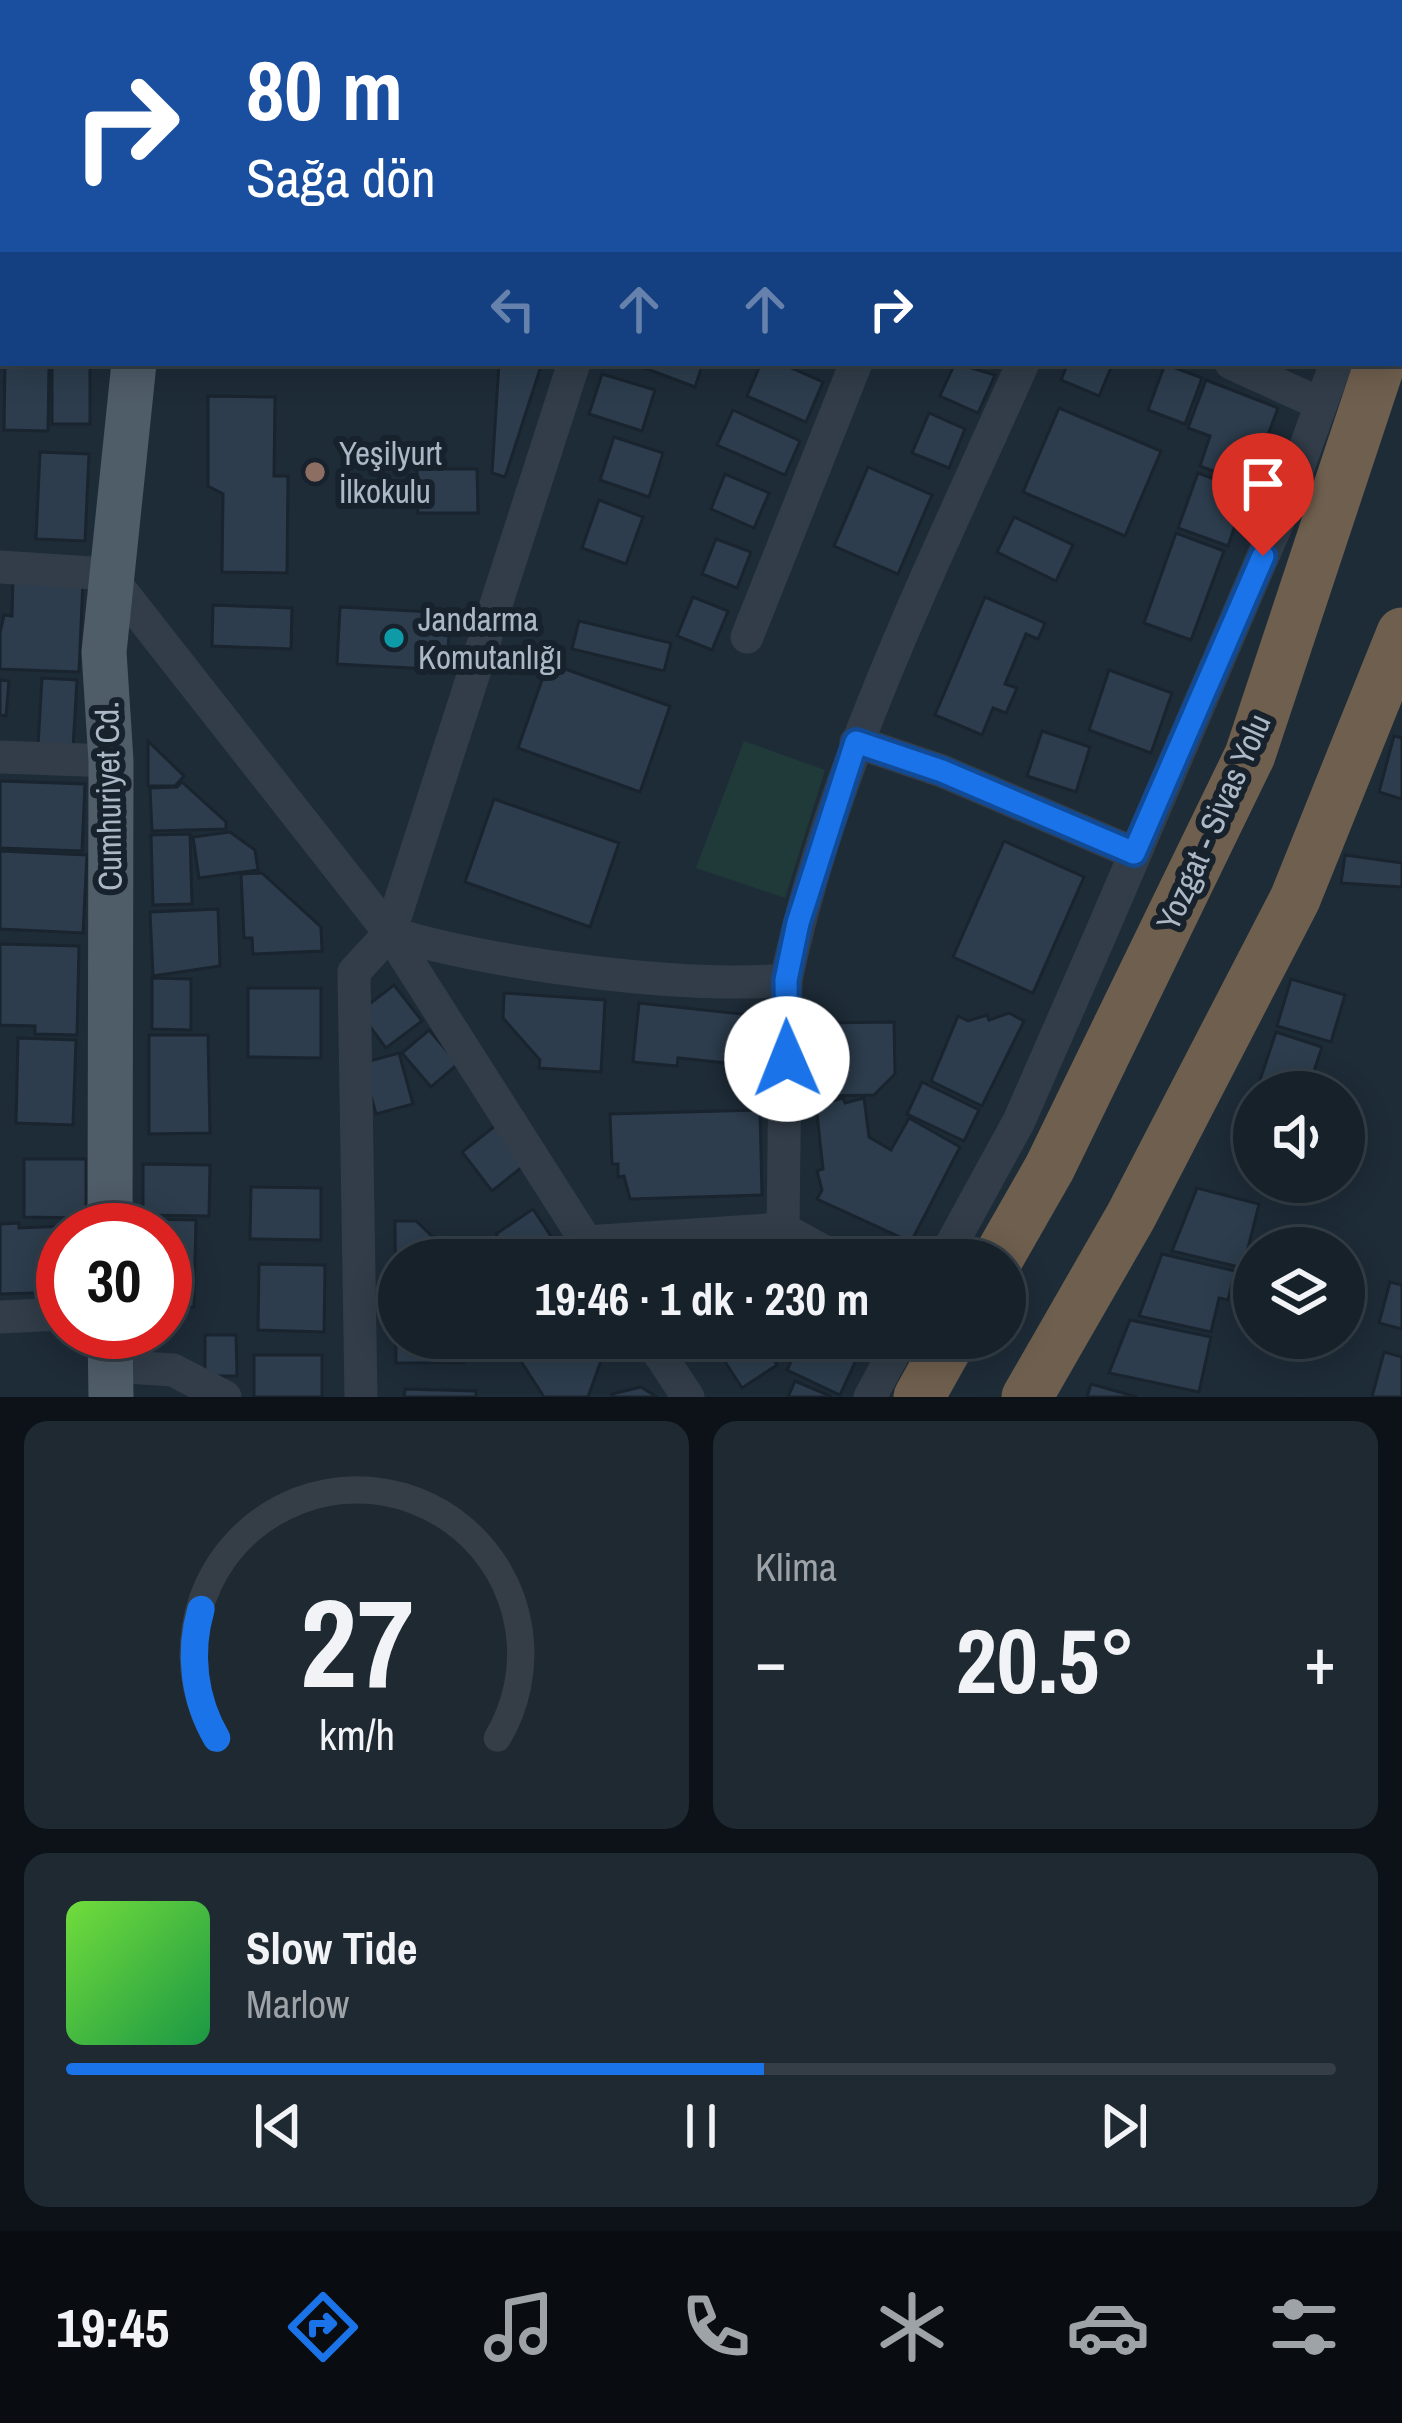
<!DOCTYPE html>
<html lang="tr">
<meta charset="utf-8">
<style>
body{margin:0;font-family:"Archivo Narrow",sans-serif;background:#1f2932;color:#f1f3f6;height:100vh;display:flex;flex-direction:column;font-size:45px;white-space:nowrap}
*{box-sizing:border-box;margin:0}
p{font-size:39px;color:#9ea3a8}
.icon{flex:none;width:66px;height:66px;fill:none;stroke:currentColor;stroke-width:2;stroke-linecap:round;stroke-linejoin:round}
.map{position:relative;height:1397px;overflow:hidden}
.sheet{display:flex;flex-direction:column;gap:24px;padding:24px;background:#0c1217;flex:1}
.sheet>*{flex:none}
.banner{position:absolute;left:0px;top:0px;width:1404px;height:366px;box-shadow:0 6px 30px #0003,0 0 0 3px #353e47;background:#1a4fa0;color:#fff;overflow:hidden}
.buttons{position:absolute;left:1233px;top:1071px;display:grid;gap:24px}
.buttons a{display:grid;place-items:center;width:132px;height:132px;border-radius:50%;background:#16212a;box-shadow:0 6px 30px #0003,0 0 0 3px #353e47;font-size:60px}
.speed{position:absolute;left:36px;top:1203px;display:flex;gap:24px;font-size:60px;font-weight:700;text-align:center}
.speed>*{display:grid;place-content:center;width:156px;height:156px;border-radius:50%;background:#16212a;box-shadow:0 6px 30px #0003,0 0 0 3px #353e47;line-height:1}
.speed .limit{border:18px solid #d22;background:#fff;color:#111}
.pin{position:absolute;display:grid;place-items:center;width:102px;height:102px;color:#fff;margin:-123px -51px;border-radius:50% 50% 50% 0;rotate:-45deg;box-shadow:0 0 12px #0007}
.pin .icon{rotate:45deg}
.me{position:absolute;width:132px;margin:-66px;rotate:359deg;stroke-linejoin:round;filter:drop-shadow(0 0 9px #0008)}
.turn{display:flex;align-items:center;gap:42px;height:252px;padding:0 48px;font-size:54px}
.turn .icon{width:156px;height:156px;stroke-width:2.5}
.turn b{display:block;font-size:84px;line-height:102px}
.lanes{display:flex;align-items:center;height:114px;padding:0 48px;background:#0003;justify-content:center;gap:60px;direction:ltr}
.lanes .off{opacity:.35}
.big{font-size:90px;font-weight:700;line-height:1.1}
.sheet .widget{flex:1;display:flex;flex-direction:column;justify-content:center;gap:18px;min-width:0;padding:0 42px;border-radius:24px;background:#1f2932}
.sheet .dial{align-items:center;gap:0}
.dial svg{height:312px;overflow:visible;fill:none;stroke:#353e47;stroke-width:7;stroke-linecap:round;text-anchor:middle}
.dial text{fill:#f1f3f6;stroke:none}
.song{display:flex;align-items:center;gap:36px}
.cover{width:144px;height:144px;border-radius:18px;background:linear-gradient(135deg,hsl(100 70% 55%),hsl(140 70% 35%))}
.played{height:12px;border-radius:6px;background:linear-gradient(90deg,#1a73e8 55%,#353e47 55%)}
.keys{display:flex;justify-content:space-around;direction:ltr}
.heat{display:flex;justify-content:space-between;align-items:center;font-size:66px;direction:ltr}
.sheet .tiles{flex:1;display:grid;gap:24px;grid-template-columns:1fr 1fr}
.widget:last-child{grid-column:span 2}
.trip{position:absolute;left:378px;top:1239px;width:648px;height:120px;border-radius:60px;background:#16212a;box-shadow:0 6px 30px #0003,0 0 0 3px #353e47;font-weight:700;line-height:120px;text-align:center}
.tab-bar{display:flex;height:192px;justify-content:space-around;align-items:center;background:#090d11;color:#9ea3a8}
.tab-bar .icon{width:84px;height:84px}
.tab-bar .on{color:#1a73e8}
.tab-bar b{font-size:54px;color:#f1f3f6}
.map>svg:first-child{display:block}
.green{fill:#203939}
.building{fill:#2d3d4d;stroke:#19242f;stroke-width:3}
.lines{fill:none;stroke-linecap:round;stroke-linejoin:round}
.minor{stroke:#323d49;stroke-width:33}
.major{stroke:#4f5d69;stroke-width:45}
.highway{stroke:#6f5f4e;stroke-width:51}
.route-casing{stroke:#114b97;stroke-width:30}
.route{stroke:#1a73e8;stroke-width:21}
.education-dot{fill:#8d6e63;stroke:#17222d;stroke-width:4.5}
.culture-dot{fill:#0f9aa8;stroke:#17222d;stroke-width:4.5}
.labels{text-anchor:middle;stroke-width:12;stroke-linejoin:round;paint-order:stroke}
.poi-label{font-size:33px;fill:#acb8c6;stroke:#17222d;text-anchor:start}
.street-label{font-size:33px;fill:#acb8c6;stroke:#17222d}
</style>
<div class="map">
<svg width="1402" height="1397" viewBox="0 0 1402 1397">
<rect width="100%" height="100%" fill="#1e2c38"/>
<path class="green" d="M744,741L825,770L785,898L696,868Z"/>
<g class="building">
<path d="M537,0H642L657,3H536Z"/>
<path d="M847,0H946L945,3Z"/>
<path d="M963,0H1009L1018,3H962Z"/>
<path d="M1144,0H1265L1266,3H1145Z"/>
<path d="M1339,0H1402L1401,26V3Z"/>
<path d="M5,363H49L48,431L4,430Z"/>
<path d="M499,363H542L505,477L492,473Z"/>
<path d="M631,363H703L695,387Z"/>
<path d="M761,363H780L823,382L806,422L747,396Z"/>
<path d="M955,363L995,375L978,413L940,396Z"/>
<path d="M1068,363H1113L1099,396L1061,380Z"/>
<rect x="52" y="364" width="38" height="60"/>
<path d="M1165,364L1202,378L1185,424L1148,410Z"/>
<path d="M602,374L655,390L642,431L589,414Z"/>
<path d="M1206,380L1278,408L1249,485L1200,466L1210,436L1188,428Z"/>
<path d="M208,396L275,397L274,476H288L287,573L222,572L223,494L208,486Z"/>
<path d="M1059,408L1161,451L1125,536L1023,492Z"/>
<path d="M733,410L800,441L785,475L717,445Z"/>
<path d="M929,413L965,429L949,468L912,453Z"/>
<path d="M614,437L663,453L649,497L600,480Z"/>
<path d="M40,452L89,454L85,541L36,539Z"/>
<path d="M868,467L932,495L898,574L834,546Z"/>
<path d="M417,469H477L478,513H418Z"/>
<path d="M1198,473L1247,491L1228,546L1178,528Z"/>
<path d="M725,474L769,493L754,528L711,509Z"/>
<path d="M599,500L643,517L626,564L582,548Z"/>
<path d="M1014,517L1073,545L1056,581L997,552Z"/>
<path d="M1176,533L1224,551L1191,640L1144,623Z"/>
<path d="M716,539L751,552L737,588L702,574Z"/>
<path d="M13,578L83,580L79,672L0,669V633L4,615L12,616Z"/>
<path d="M693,597L728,611L712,650L677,636Z"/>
<path d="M985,597L1045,623L1038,639L1026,634L1005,684L1017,688L1006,713L993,708L982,735L935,715Z"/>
<path d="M213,605L292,608L291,649L212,646Z"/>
<path d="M340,607L450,613L447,670L337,664Z"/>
<path d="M579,621L671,643L664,671L572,649Z"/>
<path d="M548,663L670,706L640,792L518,748Z"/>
<path d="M1109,670L1172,693L1151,753L1089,730Z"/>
<path d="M42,678L77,680L73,748L38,746Z"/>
<path d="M0,680L9,681L6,716L0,715Z"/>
<path d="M1042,731L1090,747L1076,792L1027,776Z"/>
<path d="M1394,736L1402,738V799L1379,792Z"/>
<path d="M148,741L184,776L175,786H148Z"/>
<path d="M0,781L85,784L82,851L0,848Z"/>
<path d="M182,782L226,822V829L152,831L150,788L177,787Z"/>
<path d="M494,799L619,843L590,927L465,882Z"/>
<path d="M230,832L255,850L258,870L199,878L193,837Z"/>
<path d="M190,834L192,904L153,905L151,835Z"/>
<path d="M1004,841L1084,877L1033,993L953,957Z"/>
<path d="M0,851L87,855L83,933L0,929Z"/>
<path d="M1345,855L1402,863V887L1341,883Z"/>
<path d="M262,873L321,927L322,951L253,954L252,938H244L241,874Z"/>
<path d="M218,909L220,966L153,976L150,912Z"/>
<path d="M0,944L79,946L77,1035L35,1034V1026L0,1025Z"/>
<path d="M152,978L191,979V1030L152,1029Z"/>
<path d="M1291,979L1345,995L1331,1042L1277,1026Z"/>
<path d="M394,985L422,1021L386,1048L359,1012Z"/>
<path d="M248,988H321V1058L248,1057Z"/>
<path d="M504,993L605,1000L601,1072L539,1068L540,1060L503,1018Z"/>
<path d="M639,1003L760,1016L755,1066L678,1058L677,1066L633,1062Z"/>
<path d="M1009,1013L1024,1021L982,1106L931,1081L958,1016L968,1021L987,1015L989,1020Z"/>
<path d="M894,1022L895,1074L874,1095L821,1096L820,1023Z"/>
<path d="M429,1030L458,1064L431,1087L402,1053Z"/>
<path d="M1276,1032L1322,1047L1307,1092H1256Z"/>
<path d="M149,1035H208L210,1133L149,1134Z"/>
<path d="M18,1038L76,1040L73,1125L16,1123Z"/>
<path d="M399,1053L413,1104L376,1114L362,1063Z"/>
<path d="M922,1082L979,1110L964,1141L907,1114Z"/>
<path d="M843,1098L845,1103L864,1098L869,1137L891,1150L909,1118L960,1147L911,1242L817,1199L822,1190L817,1171L823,1169L816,1105Z"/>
<path d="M760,1110L762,1195L630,1199L624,1176L618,1177V1164H612L610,1114Z"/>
<path d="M500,1122L531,1160L492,1191L462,1152Z"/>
<path d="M24,1159H86V1218L24,1217Z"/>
<path d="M143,1164L210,1165L209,1216L143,1215Z"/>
<path d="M251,1187L321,1188V1240L250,1239Z"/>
<path d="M1197,1188L1259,1204L1243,1268L1172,1251Z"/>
<path d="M533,1209L556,1244L534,1260H513L496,1234Z"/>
<path d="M144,1219L196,1220L194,1307L165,1306V1230H143Z"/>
<path d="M395,1221H416L438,1242V1260H399V1338H472V1357H464V1363H396Z"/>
<path d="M19,1223V1228L69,1226L63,1230V1292L0,1294V1224Z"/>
<path d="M742,1253L794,1257V1260H742Z"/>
<path d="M1162,1254L1235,1271L1228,1300L1219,1298L1211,1332L1139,1316Z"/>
<path d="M259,1264L325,1265L324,1332L258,1330Z"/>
<path d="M1390,1282L1402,1285V1329L1379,1323Z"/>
<path d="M1130,1320L1211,1337L1199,1392L1109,1373Z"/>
<path d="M205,1335H236L237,1376H205Z"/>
<path d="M759,1338L777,1365L742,1388L711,1340Z"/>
<path d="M826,1338H862L855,1352Z"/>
<path d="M618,1339L606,1347L588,1397H544L511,1346L519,1338Z"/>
<path d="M801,1340L818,1348L823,1340L858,1356L840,1395L787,1370Z"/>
<path d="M1384,1352L1402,1357V1397H1372Z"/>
<rect x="254" y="1355" width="68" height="42"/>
<path d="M795,1381L830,1396L829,1397H788Z"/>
<path d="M1091,1384L1137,1397H1087Z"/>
<path d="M641,1387L657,1397H612V1394Z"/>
<path d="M405,1389L476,1391V1397H404Z"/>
</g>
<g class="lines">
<g class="minor">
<path d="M709,0L719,3"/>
<path d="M742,3L743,0"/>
<path d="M1103,3V0"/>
<path d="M1401,206L1402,207"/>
<path d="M0,337H3"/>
<path d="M1231,363L1321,404"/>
<path d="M0,567L108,574L390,933L598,1260"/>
<path d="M747,637L856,363"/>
<path d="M856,742L942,771L1134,853"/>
<path d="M0,757L111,761"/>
<path d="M390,933C493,964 679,989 786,980C832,764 934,564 1023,363"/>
<path d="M783,1229L786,980"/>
<path d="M586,1242L783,1229L839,1260"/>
<path d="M943,1260L1019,1121L1099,938L1282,512L1336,363"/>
<path d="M0,1317L63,1314"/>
<path d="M649,1338L688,1397"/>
<path d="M111,1366L173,1370L225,1397"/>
<path d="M361,1397L354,972L390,933L574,363"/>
<path d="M870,1397L902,1338"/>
</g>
<g class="major">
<path d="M166,3L167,0"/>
<path d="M110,1230L111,761L104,652L134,363"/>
<path d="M110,1332L111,1397"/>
</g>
<g class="highway">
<path d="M1401,300L1402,297"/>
<path d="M997,1260L1050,1167L1250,755L1380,363"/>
<path d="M919,1397L952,1338"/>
<path d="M1027,1397L1131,1216L1295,899L1402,633"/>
</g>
</g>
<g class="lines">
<g class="route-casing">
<path id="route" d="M787,1059L786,980L798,923L856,742L942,771L1134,853L1263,556"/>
</g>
<use href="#route" class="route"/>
</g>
<circle class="education-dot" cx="315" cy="472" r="12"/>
<circle class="culture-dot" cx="394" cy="638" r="12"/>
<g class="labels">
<g class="poi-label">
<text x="339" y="465">Yeşilyurt<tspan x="339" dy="38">İlkokulu</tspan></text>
<text x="418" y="631">Jandarma<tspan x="418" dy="38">Komutanlığı</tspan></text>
</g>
<g class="street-label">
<text transform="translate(108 796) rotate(-91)" y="12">Cumhuriyet Cd.</text>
<text transform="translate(1213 822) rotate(-66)" y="12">Yozgat - Sivas Yolu</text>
</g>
</g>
</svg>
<div class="buttons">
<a><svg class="icon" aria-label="sound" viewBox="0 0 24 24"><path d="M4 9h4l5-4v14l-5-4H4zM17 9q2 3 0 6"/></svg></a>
<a><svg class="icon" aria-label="layers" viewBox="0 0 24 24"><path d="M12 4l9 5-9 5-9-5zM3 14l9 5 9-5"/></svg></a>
</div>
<div class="speed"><div class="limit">30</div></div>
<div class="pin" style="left:1263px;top:556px;background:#d93025"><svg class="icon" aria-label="arrive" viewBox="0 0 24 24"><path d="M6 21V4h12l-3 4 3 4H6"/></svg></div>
<svg class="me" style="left:787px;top:1059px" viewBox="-20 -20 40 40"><circle r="19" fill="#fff"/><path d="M0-13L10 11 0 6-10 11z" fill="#1a73e8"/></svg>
<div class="trip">19:46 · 1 dk · 230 m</div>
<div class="banner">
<div class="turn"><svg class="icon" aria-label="right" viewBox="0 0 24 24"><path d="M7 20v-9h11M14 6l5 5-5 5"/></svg><div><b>80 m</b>Sağa dön</div></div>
<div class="lanes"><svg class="icon off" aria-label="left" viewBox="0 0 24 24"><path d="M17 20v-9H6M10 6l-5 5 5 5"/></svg><svg class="icon off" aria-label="ahead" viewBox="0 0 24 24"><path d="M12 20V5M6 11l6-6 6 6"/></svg><svg class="icon off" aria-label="ahead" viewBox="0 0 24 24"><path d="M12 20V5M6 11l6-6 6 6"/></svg><svg class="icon" aria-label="right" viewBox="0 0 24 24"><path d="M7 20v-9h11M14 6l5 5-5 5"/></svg></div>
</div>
</div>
<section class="sheet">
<div class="tiles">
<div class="widget dial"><svg viewBox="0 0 100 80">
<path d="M14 69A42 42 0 1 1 86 69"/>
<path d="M14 69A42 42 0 0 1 10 36" stroke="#1a73e8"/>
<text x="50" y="56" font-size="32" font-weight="700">27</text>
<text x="50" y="72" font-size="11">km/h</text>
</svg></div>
<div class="widget"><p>Klima</p>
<div class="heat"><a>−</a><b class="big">20.5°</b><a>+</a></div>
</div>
<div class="widget">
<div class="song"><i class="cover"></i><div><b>Slow Tide</b><p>Marlow</p></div></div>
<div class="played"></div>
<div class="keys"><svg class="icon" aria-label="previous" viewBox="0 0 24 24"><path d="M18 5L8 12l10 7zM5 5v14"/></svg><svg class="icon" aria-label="pause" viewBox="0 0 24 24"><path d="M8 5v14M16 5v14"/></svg><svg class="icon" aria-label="next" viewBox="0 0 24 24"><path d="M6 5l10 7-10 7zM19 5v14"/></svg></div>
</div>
</div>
</section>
<nav class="tab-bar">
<b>19:45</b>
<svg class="icon on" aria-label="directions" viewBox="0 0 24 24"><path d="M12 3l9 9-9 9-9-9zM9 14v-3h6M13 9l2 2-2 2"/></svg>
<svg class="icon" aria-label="music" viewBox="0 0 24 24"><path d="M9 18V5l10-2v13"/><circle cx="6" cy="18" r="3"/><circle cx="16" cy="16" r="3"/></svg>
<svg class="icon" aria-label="phone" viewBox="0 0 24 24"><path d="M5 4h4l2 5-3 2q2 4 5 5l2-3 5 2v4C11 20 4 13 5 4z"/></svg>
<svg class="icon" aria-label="climate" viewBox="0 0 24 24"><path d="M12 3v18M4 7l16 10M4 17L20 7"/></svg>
<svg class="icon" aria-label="car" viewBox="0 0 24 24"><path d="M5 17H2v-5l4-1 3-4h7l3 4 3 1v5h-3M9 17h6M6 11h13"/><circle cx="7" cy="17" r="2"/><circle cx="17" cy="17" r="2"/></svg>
<svg class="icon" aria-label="filters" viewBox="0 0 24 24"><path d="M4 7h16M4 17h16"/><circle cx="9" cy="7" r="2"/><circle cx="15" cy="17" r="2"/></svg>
</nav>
